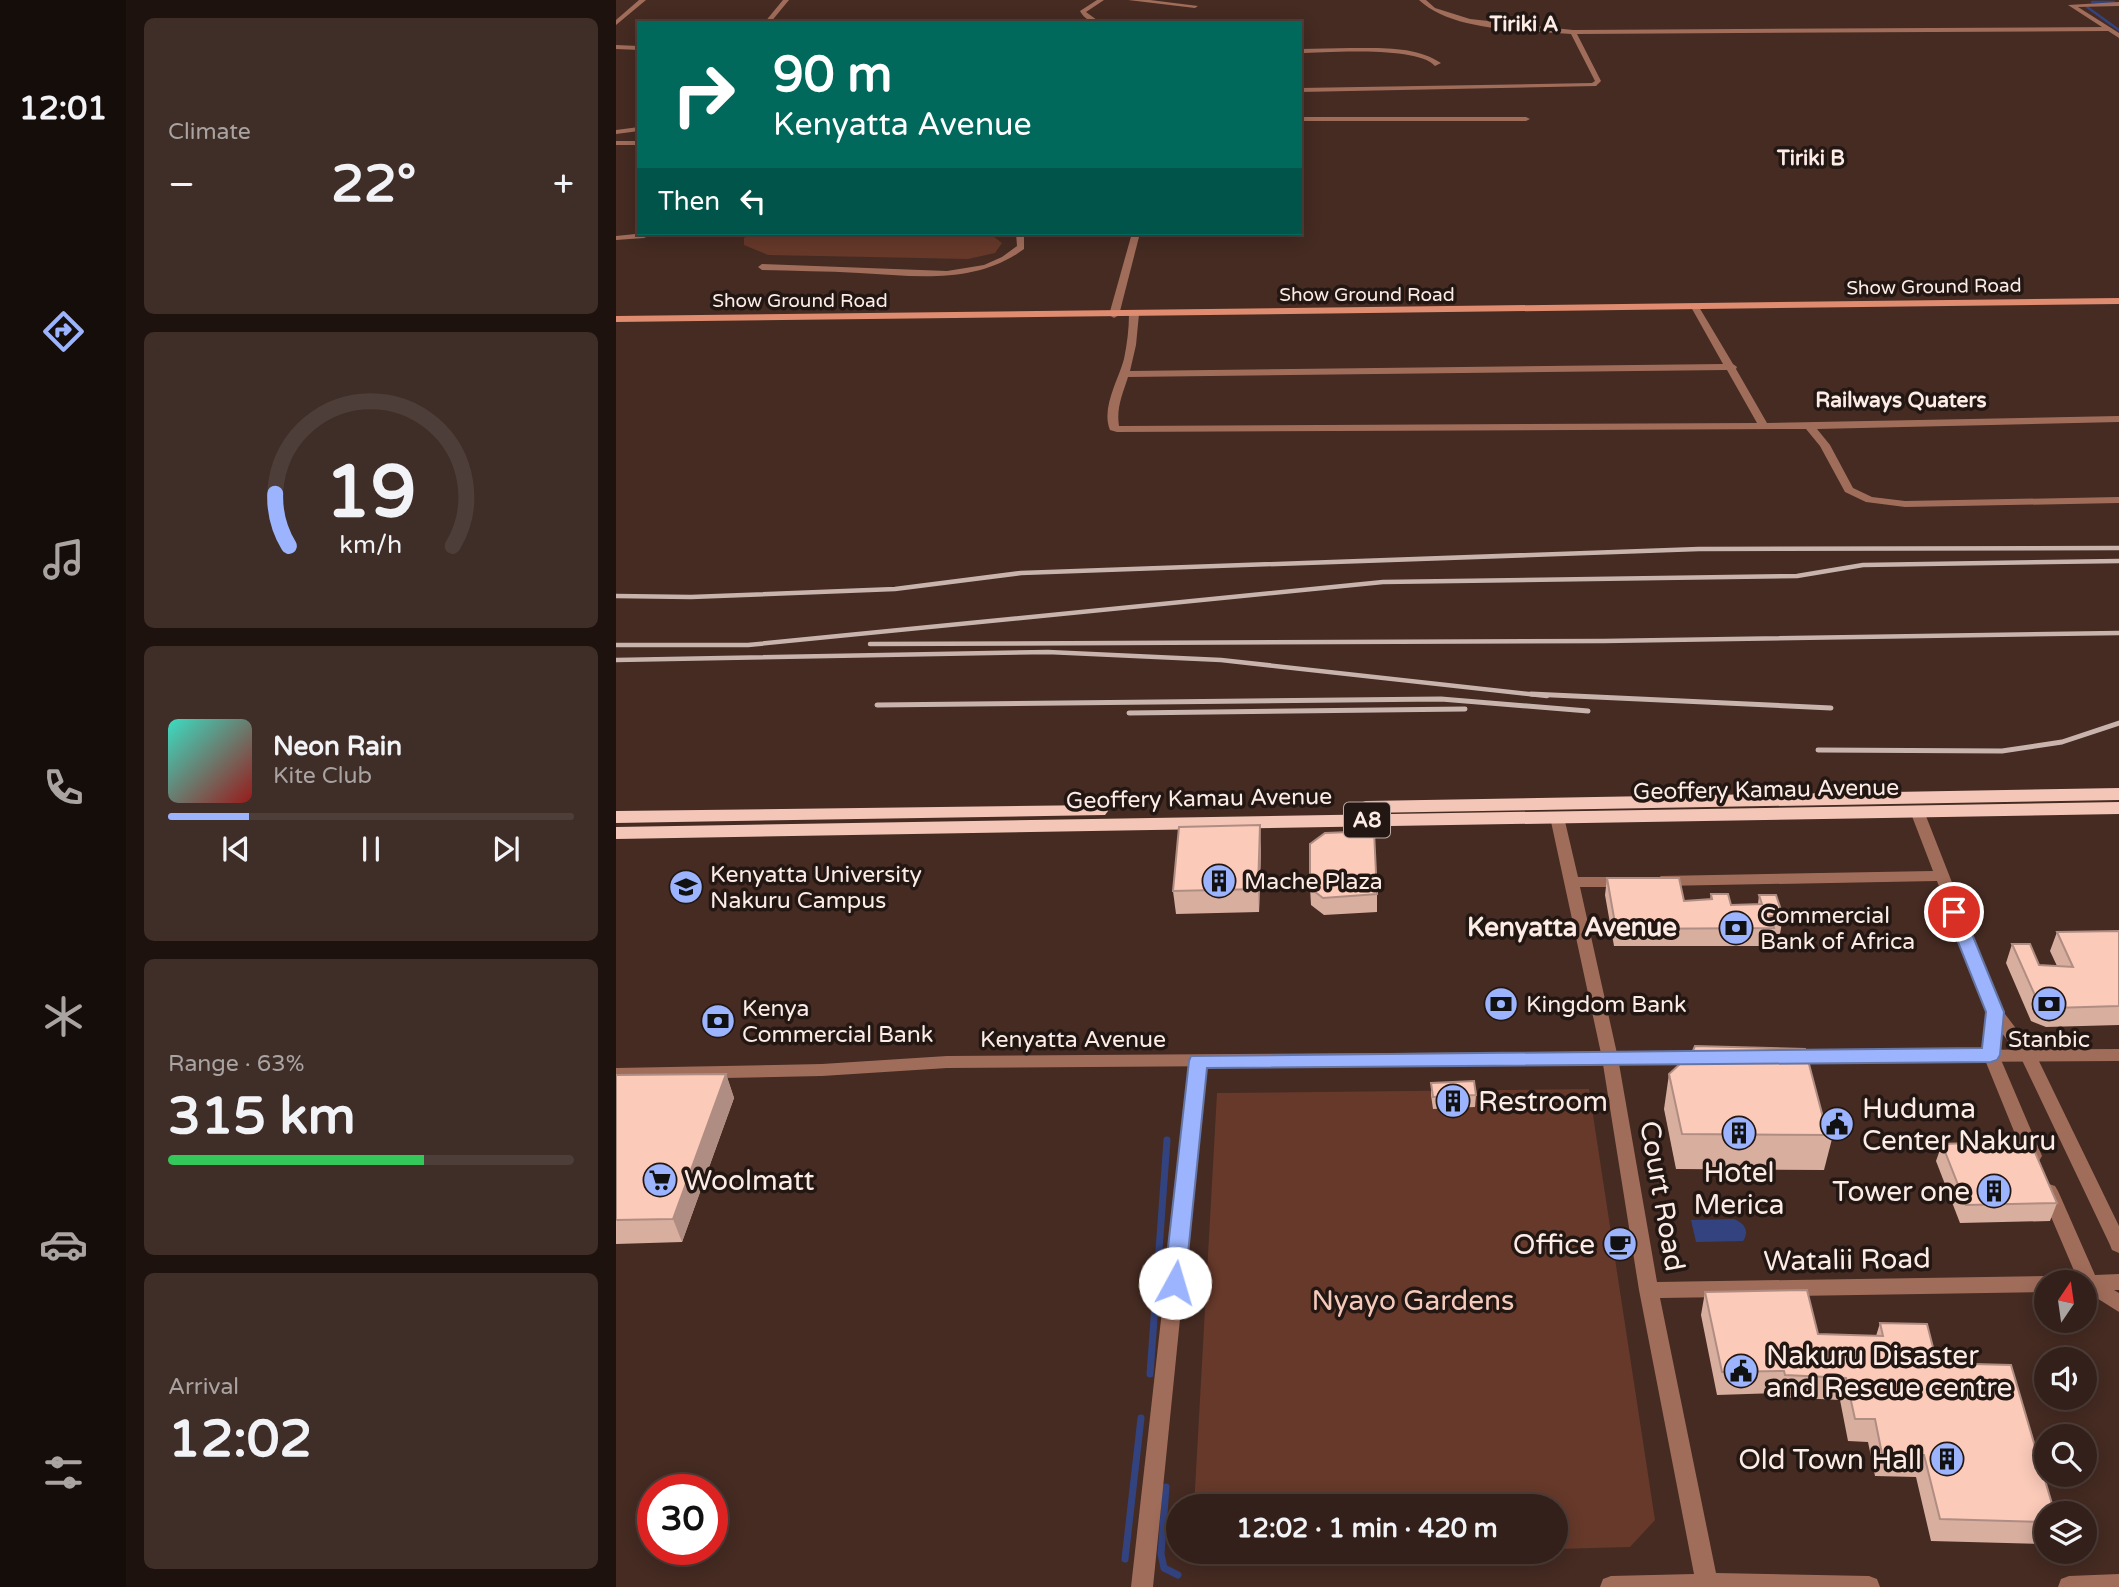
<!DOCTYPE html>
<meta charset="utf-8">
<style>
body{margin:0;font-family:"Varela Round",sans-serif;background:#3f2d27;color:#f1f3f6;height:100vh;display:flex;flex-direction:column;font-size:26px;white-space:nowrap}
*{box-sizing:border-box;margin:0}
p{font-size:23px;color:#a9a3a2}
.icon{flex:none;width:38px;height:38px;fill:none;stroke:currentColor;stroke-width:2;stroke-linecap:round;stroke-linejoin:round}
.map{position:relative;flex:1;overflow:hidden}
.details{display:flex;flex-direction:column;gap:18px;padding:18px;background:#1d120e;width:490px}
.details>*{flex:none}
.top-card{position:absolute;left:21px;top:21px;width:665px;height:214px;border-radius:0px;box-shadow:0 4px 18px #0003,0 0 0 2px #4e3e39;background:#00695c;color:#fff;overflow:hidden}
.needle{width:46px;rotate:13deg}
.controls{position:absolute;left:1418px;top:1270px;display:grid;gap:14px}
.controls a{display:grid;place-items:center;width:63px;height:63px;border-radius:50%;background:#34201a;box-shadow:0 4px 18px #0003,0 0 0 2px #4e3e39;font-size:35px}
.speed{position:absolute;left:21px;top:1474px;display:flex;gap:14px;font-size:35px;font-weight:700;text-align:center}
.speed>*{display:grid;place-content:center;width:91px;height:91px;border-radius:50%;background:#34201a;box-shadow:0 4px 18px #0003,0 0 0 2px #4e3e39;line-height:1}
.speed .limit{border:10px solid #d22;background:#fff;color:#111}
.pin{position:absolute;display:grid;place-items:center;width:60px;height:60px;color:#fff;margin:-30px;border:4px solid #fff;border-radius:50%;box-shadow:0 2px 7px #0007}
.me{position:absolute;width:77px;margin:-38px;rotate:6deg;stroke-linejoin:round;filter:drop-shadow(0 0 5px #0008)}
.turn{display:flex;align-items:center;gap:24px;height:147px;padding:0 21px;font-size:32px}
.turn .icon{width:91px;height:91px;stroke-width:2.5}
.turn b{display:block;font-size:49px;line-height:60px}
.then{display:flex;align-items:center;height:66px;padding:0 21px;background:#0003;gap:14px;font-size:26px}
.big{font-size:52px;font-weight:700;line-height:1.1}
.details .tile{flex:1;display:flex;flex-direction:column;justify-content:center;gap:10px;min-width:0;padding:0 24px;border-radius:10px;background:#3f2d27}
.details .dial{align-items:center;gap:0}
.dial svg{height:182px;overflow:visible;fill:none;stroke:#4e3e39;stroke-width:7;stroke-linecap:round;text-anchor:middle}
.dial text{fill:#f1f3f6;stroke:none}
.song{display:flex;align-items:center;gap:21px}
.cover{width:84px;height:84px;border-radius:10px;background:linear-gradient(135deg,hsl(170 70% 55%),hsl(0 70% 35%))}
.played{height:7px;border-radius:4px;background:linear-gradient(90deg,#9cb4fd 20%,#4e3e39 20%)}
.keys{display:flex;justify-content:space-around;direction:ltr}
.heat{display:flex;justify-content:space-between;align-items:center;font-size:38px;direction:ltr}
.charge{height:10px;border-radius:5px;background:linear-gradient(90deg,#34c759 63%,#4e3e39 0)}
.trip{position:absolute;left:550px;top:1494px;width:402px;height:70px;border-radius:35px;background:#34201a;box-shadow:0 4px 18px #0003,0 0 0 2px #4e3e39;font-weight:700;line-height:70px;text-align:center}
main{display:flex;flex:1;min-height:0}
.tabs{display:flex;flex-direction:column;width:126px;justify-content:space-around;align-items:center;background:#150d0a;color:#a9a3a2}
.tabs .icon{width:49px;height:49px}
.tabs .active{color:#9cb4fd}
.tabs b{font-size:32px;color:#f1f3f6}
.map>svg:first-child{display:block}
.green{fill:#66392a}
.water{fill:#33437f}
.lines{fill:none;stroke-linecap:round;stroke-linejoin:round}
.stream-far1{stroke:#33437f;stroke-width:2.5}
.stream{stroke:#33437f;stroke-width:7}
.minor{fill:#a16d5b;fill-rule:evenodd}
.tertiary{fill:#a16d5b;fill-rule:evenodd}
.secondary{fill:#df8c70;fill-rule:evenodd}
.trunk{fill:#f4c6b7;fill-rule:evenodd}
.rail-far1{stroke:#c8b4ad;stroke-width:4.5}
.rail{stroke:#c8b4ad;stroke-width:5}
.wall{fill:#d8ae9f}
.shaded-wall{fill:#b08d82}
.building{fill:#fbcab9;stroke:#b08d82;stroke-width:2}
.route{fill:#9cb4fd;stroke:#6575a4;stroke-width:2}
.labels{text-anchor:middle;stroke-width:7;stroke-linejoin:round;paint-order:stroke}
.far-street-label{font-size:19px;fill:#fdebe5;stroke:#231713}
.far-quarter-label{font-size:21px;font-weight:bold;fill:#fdebe5;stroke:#231713}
.shield{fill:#231713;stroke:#bcaba6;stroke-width:2}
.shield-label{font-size:21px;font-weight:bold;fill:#fdebe5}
.street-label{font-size:23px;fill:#fdebe5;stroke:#231713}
.poi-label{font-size:23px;fill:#fdebe5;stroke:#231713;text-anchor:start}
.quarter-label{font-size:26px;font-weight:bold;fill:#fdebe5;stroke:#231713}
.near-poi-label{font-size:28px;fill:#fdebe5;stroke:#231713;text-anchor:start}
.near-street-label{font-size:28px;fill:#fdebe5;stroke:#231713}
.near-park-label{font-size:28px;fill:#f5cabb;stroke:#231713}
</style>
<main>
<nav class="tabs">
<b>12:01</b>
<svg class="icon active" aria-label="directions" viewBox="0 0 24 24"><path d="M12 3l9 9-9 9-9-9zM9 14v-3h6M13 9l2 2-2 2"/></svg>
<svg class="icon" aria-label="music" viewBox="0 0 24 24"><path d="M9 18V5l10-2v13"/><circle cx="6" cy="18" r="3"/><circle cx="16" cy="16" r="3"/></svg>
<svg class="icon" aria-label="phone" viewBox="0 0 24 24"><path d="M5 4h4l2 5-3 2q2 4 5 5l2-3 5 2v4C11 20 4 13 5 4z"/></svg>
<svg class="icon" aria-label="climate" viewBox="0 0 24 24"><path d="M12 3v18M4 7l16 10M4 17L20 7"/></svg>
<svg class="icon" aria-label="car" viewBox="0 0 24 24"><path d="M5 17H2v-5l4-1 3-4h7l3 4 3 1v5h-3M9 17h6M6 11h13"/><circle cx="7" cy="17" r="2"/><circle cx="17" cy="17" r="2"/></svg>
<svg class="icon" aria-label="filters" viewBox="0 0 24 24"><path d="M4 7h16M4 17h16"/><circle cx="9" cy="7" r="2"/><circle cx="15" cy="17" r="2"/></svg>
</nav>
<section class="details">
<div class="tile"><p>Climate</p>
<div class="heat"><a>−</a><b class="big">22°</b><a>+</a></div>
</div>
<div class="tile dial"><svg viewBox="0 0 100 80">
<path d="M14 69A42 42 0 1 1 86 69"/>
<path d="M14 69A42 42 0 0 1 8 46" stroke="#9cb4fd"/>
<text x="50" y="56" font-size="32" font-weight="700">19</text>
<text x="50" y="72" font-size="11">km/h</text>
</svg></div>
<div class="tile">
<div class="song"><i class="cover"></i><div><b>Neon Rain</b><p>Kite Club</p></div></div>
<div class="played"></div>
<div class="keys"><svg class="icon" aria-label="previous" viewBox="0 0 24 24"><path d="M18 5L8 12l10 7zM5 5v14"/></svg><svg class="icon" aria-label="pause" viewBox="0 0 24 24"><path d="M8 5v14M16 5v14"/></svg><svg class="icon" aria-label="next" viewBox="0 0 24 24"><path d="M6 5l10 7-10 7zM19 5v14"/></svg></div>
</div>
<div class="tile"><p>Range · 63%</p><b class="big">315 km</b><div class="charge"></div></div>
<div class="tile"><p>Arrival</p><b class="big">12:02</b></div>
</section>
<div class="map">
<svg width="1503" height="1587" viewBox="0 0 1503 1587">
<rect width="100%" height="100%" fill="#452b22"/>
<g class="green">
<path d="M137,233H373L386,243L379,253L352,259L152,255L128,245V238Z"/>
<path d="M973,1089L1039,1520L1014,1547L940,1549V1507H578L601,1093Z"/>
<path d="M575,1552H782L575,1557Z"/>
</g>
<path class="water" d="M1118,1219C1128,1223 1134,1231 1127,1241L1080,1242L1075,1220Z"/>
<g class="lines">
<g class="stream-far1">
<path d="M1476,2H1498"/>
<path d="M1471,7L1503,30"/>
</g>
<g class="stream">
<path d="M534,1374L551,1140"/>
<path d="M550,1487L545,1554L548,1568L562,1575"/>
<path d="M509,1559L525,1418"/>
</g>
<g class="minor">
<path d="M23,0H30L0,25V20Z"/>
<path d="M167,0H173L154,23H148Z"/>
<path d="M481,0H488L470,12L485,23C476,23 468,19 464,11Z"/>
<path d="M512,0H534L582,6L579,8Z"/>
<path d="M803,0H810L819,8L854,19L957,30L1493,27L1496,29L1493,31L961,34L985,81L980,86L684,92V88L976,83L979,81L955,34C910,30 837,32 803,0Z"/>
<path d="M0,45L23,46V50L0,49Z"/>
<path d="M735,48C764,48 800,46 825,63L819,66C803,46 712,52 684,53V49Z"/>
<path d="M684,117H910L914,119L910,121H684Z"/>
<path d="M23,127V131L0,134V130Z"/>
<rect x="0" y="141" width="23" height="4"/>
<path d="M29,233H39L28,238L0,240V236Z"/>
<path d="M400,233H408V249C359,285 300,276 243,273C210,271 178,271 146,270L142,267L146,264L331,271L368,265L386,257L401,246Z"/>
<path d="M516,233H524L503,315L498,318L493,315Z"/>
<path d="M1079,304L1083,307L1117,364L1121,367L1120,369L1151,423L1503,416V422L1201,429L1214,445L1237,488L1256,497L1289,501L1503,497V503L1289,507L1250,502L1229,492L1204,446L1190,429L501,432L494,430C485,408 502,381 508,359C511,344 513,329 513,314L518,311L523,314L520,345L514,371L1107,364L1075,307ZM1111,370L1141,423L503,426C500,408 507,393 512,377Z"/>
<path d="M1301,807L1308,811L1386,1010L1420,1055L1503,1226V1253L1496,1250L1494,1245L1405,1058L1385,1032L1383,1055L1426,1156L1423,1161L1417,1163L1411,1161L1408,1156L1367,1055L1371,1012L1321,881L1045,886L1038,881L1045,876L1317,871L1294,811Z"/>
<path d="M941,813L948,817L962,877H1008L1015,882L1008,887H964L1002,1058L1041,1282L1430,1276L1437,1278L1439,1283H1430V1292L1044,1298L1100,1573L1253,1576L1261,1579L1264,1587H984L987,1579L995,1576L1078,1574L1023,1290L986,1058L934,817Z"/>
<path d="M582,1055L588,1057L590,1061L537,1587H515L574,1061L576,1057Z"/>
<path d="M1433,1184L1439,1186L1442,1191L1479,1275L1503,1274V1290H1498L1503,1293V1312L1468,1290V1283H1461L1462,1280L1424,1191L1427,1186Z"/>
<path d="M1503,1574V1587H1442L1445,1579L1453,1576Z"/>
</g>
<g class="tertiary">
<path d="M1503,2V6L1462,7L1503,33V38L1452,5Z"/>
<path d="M1503,1049V1061L1172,1063L1166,1061L1164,1057L1166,1053L1172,1051Z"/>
<path d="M1089,1051L1095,1053L1097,1057L1095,1061L1089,1063L331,1068L206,1076L0,1080V1068L206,1064L331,1056Z"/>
</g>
<path class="secondary" d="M1503,298V304L0,322V316Z"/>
<g class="trunk">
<path d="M1503,788V800L750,813L743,811L740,807L743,803L750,801Z"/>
<path d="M1503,802V814L0,839V827Z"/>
<path d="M482,805L489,807L492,811L489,815L0,823V811Z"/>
</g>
<g class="rail-far1">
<path d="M0,596L75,597L279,589L405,573L1083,549L1503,548"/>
<path d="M254,644L988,641L1503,633"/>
<path d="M0,645H132L767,582L1181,576L1247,565L1503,561"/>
<path d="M0,660L432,652L605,660L931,696"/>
</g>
<g class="rail">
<path d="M915,694L1215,708"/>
<path d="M261,705L825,699L972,711"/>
<path d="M513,713L849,709"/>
<path d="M1202,750L1386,751L1446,742L1503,723"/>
</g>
</g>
<g class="wall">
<path d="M645,848L643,912L560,914L557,891Z"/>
<path d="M991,878L1068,901L1094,900L1095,894L1115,905L1142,904L1143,895L1167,916L1164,934H1157L1155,946H998L989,895Z"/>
<path d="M694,888L761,894V912L708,915L695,905Z"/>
<path d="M1503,931V1025L1430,1027L1415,1021L1390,963L1396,944L1423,965L1441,966L1434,951L1441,932Z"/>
<path d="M110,1074L118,1098L66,1242L0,1244V1075Z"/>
<path d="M1053,1074L1208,1121L1217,1135L1208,1170L1060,1169L1048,1109Z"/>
<path d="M815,1083L860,1095L859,1107L817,1109L815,1095Z"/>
<path d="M1326,1144L1441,1203L1434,1221L1344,1223L1320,1161Z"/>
<path d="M1089,1292L1202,1334L1260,1336L1264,1323L1321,1363L1430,1514V1544L1315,1541L1300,1477L1259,1476L1252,1442L1232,1441L1224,1400L1163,1397L1162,1393L1101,1395L1085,1315Z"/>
</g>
<g class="shaded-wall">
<path d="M644,825L645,848L643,912L642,889Z"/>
<path d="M110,1074L118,1098L66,1242L57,1219Z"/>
</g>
<g class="building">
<path d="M644,825L642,889L557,891L563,827Z"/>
<path d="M758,831L761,894L707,898L694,888V844L709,833Z"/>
<path d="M991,878H1063L1068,901L1096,899L1095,894H1112L1115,905L1146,904L1143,895H1160L1167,916H1154L1158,928L1000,929Z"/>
<path d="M1503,931V1006L1437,1008L1422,1002L1396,944H1414L1423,965L1457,967L1441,932Z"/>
<path d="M1079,1046L1189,1049L1208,1121L1217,1135L1066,1134L1053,1074L1076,1053Z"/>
<path d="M110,1074L57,1219L0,1220V1075Z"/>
<path d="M858,1081L860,1095L817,1097L815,1083Z"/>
<path d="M1414,1141L1441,1203L1350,1205L1326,1144Z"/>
<path d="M1191,1290L1202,1334L1267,1336L1264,1323L1311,1324L1321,1363L1395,1365L1439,1514H1430V1522L1324,1519L1308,1455L1266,1454L1259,1419H1239L1230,1378L1169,1375L1168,1371L1106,1372L1089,1292Z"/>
</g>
<path class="route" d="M1338,906L1347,912L1388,1012L1384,1055L1381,1060L1375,1062L591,1068L569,1283L566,1289L559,1292L551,1289L548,1283L573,1061L575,1056L1366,1048L1370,1012L1330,912Z"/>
<defs>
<g id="building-disc" transform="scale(1.75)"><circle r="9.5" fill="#9cb4fd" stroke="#231713"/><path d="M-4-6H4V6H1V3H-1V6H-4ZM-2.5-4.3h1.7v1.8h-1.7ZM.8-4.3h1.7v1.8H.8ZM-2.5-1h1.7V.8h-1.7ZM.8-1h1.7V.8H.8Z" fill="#111"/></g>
<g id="university-disc" transform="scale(1.75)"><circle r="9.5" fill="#9cb4fd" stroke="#231713"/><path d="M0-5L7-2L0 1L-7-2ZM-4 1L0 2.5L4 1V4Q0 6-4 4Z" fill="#111"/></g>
<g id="bank-disc" transform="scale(1.75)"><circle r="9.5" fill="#9cb4fd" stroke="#231713"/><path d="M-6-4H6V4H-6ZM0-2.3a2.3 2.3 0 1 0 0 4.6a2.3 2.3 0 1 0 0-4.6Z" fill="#111"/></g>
<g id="civic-disc" transform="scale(1.75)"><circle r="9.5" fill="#9cb4fd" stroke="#231713"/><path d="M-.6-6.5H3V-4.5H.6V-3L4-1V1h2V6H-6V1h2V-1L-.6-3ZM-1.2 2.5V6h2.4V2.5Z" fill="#111"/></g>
<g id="supermarket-disc" transform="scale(1.75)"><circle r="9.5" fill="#9cb4fd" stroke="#231713"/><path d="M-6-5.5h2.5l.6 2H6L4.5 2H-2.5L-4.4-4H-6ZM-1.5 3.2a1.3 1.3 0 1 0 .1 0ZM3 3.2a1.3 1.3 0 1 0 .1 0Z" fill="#111"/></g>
<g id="cafe-disc" transform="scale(1.75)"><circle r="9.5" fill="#9cb4fd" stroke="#231713"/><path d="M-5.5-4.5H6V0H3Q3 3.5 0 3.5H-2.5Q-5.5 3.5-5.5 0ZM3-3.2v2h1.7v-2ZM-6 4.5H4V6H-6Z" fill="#111"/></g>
</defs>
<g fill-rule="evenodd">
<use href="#building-disc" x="603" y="881"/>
<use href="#university-disc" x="70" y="887"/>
<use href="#bank-disc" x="1120" y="928"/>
<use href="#bank-disc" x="885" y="1004"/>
<use href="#bank-disc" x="1433" y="1004"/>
<use href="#bank-disc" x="102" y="1021"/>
<use href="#building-disc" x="837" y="1101"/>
<use href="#civic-disc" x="1221" y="1124"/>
<use href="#building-disc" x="1123" y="1133"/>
<use href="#supermarket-disc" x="44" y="1180"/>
<use href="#building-disc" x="1378" y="1191"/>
<use href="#cafe-disc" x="1004" y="1244"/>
<use href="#civic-disc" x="1125" y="1371"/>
<use href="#building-disc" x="1331" y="1459"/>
</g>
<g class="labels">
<g class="far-street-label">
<text transform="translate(1318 286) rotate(-1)" y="7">Show Ground Road</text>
<text x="751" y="301">Show Ground Road</text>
<text x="184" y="307">Show Ground Road</text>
</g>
<g class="far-quarter-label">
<text x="908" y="31">Tiriki A</text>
<text x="1195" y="165">Tiriki B</text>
<text x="1285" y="407">Railways Quaters</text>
</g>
<rect class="shield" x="728" y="802.5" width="46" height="35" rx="5"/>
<g class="shield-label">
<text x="751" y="827">A8</text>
</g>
<g class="street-label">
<text transform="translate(1150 789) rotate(-1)" y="8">Geoffery Kamau Avenue</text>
<text transform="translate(583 798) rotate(-1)" y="8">Geoffery Kamau Avenue</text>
<text x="457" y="1047">Kenyatta Avenue</text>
</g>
<g class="poi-label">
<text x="94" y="882">Kenyatta University<tspan x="94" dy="26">Nakuru Campus</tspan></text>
<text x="628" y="889">Mache Plaza</text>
<text x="1144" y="923">Commercial<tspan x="1144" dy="26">Bank of Africa</tspan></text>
<text x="910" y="1012">Kingdom Bank</text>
<text x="126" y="1016">Kenya<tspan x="126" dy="26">Commercial Bank</tspan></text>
<text x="1433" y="1047" text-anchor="middle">Stanbic</text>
</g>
<g class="quarter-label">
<text x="956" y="936">Kenyatta Avenue</text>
</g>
<g class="near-poi-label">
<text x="862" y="1111">Restroom</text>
<text x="1246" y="1118">Huduma<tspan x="1246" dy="32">Center Nakuru</tspan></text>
<text x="1123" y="1182" text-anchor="middle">Hotel<tspan x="1123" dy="32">Merica</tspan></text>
<text x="68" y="1190">Woolmatt</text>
<text x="1354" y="1201" text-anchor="end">Tower one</text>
<text x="979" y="1254" text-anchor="end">Office</text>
<text x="1150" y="1365">Nakuru Disaster<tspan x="1150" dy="32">and Rescue centre</tspan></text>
<text x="1306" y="1469" text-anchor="end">Old Town Hall</text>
</g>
<g class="near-street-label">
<text transform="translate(1047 1196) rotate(80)" y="10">Court Road</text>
<text transform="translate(1231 1259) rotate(-1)" y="10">Watalii Road</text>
</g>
<g class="near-park-label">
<text x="797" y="1310">Nyayo Gardens</text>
</g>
</g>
</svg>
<div class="controls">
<a><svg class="needle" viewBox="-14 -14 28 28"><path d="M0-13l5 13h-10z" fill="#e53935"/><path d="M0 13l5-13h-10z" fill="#a9a3a2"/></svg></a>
<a><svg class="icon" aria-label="sound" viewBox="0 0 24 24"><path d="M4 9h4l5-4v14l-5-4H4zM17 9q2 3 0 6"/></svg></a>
<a><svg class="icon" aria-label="search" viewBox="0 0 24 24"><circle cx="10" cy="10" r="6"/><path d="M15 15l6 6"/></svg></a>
<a><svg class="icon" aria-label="layers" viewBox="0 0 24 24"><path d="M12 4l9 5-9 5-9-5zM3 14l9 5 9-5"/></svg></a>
</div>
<div class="speed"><div class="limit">30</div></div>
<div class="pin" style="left:1338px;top:912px;background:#d93025"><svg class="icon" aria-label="arrive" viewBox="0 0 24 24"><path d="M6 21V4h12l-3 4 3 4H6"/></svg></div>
<svg class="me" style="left:559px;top:1283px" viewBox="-20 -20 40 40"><circle r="19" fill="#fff"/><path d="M0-13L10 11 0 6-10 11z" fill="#9cb4fd"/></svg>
<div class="trip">12:02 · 1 min · 420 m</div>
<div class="top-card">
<div class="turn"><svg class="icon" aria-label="right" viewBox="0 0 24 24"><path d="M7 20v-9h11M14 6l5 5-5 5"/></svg><div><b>90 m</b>Kenyatta Avenue</div></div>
<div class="then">Then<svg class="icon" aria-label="left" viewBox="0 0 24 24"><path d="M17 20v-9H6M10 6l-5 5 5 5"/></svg></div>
</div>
</div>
</main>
